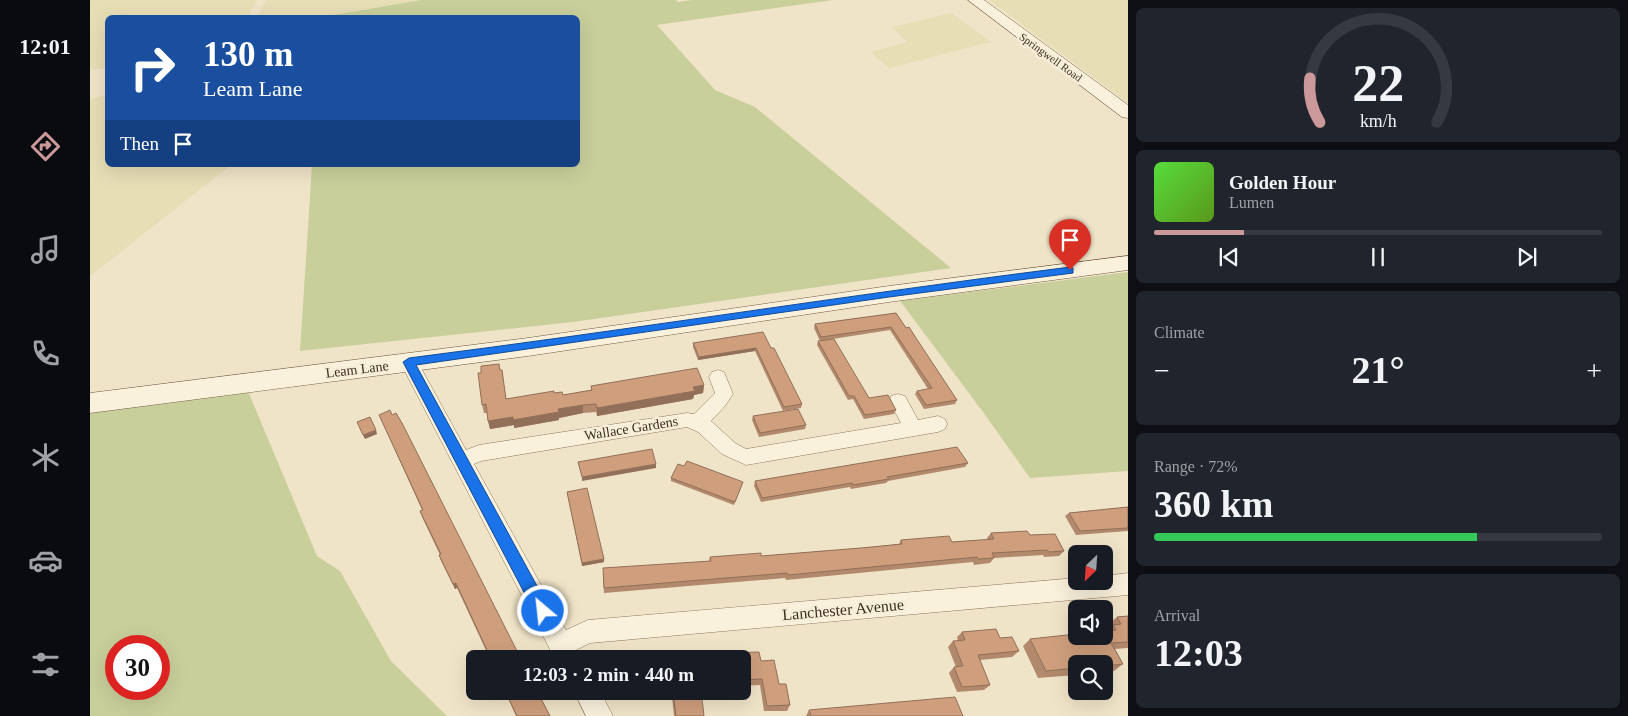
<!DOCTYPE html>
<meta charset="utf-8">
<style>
body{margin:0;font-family:"Times New Roman",serif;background:#20242c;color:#f1f3f6;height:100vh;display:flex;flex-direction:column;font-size:19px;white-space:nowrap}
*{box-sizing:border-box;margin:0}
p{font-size:16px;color:#9ea1a6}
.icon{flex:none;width:28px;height:28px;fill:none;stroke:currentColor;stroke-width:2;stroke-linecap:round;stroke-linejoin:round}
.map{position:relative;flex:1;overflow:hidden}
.sheet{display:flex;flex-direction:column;gap:8px;padding:8px;background:#0d0f14;width:500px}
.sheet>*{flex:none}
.banner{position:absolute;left:15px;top:15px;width:475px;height:152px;border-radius:8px;box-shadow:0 5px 20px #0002;background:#1a4fa0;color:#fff;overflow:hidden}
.needle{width:32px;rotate:205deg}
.fabs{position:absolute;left:978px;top:545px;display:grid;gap:10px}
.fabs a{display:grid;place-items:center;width:45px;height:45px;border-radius:8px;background:#171b24;box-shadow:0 5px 20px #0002;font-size:25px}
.speed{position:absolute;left:15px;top:635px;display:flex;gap:10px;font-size:25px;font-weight:700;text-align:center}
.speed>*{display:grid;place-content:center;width:65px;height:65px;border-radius:50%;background:#171b24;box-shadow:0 5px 20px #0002;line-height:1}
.speed .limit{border:8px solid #d22;background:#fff;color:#111}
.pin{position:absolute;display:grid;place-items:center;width:42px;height:42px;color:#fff;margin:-51px -21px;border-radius:50% 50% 50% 0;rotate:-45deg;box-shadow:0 0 5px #0007}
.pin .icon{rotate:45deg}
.me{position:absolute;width:55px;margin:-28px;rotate:332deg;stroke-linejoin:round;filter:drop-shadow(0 0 4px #0008)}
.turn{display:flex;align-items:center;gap:18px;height:105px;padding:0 15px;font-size:22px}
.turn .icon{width:65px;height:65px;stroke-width:2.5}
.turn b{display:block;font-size:35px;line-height:42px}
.then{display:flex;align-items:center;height:48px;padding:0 15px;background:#0003;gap:10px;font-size:19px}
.big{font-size:38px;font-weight:800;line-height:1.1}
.sheet .widget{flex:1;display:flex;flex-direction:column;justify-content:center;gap:8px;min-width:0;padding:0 18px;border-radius:8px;background:#20242c}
.sheet .dial{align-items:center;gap:0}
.dial svg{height:130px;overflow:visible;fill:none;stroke:#363941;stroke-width:7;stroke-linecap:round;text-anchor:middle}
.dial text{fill:#f1f3f6;stroke:none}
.song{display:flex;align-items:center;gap:15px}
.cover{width:60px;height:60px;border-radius:8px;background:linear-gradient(135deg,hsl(110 70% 55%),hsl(90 70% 35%))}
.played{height:5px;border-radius:2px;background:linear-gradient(90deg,#cc999b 20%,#363941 20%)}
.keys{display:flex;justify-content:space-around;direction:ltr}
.heat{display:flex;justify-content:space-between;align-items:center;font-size:28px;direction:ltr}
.charge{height:8px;border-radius:4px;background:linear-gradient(90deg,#34c759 72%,#363941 0)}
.trip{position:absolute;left:376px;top:650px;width:285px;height:50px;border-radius:8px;background:#171b24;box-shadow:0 5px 20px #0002;font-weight:800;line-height:50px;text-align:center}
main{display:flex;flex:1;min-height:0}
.tabs{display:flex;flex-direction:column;width:90px;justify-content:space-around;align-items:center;background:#090b0e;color:#9ea1a6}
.tabs .icon{width:35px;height:35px}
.tabs .active{color:#cc999b}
.tabs b{font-size:22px;color:#f1f3f6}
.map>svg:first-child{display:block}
.farmland{fill:#e6deb5}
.green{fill:#c9cf9b;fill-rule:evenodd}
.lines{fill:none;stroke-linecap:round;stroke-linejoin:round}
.street-casing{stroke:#8d765c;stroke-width:1}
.secondary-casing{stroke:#6f573f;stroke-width:1}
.street{fill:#faf1dc;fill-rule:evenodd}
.secondary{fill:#faf1dc;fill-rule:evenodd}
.wall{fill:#b2896c}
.shaded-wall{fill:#916f58}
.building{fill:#cf9f7d;stroke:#916f58}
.route{fill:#1a73e8;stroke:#114b97}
.labels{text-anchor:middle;stroke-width:5;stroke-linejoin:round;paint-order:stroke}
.far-street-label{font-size:11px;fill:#3d2e20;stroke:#f7eed8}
.street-label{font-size:14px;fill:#3d2e20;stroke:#f7eed8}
.near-street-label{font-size:16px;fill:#3d2e20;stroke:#f7eed8}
</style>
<main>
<nav class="tabs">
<b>12:01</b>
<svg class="icon active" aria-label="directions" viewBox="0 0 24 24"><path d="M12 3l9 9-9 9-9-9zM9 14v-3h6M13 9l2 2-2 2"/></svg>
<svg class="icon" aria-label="music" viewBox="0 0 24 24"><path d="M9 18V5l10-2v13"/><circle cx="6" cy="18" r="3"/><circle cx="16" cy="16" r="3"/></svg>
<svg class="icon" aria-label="phone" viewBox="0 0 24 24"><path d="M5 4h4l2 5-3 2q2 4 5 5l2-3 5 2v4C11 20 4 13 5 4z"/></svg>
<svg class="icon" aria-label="climate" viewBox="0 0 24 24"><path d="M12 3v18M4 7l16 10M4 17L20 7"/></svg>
<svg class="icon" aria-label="car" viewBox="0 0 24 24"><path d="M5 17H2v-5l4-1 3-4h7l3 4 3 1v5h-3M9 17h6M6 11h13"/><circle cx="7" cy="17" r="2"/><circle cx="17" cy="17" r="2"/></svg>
<svg class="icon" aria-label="filters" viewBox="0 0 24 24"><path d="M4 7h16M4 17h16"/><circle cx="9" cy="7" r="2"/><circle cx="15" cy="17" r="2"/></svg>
</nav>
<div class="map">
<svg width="1038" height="716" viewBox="0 0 1038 716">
<rect width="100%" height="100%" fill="#f0e4c8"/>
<g class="farmland">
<path d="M0,0H167L157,17L18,18L17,68L0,70Z"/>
<path d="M176,0H331L232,17L167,18Z"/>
<path d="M899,0H1038V103Z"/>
<path d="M861,13L901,42L799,68L781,52L818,42L802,27Z"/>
<path d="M17,95L18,165H141L0,276V99Z"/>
</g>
<g class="green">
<path d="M331,0H586L588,2L602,0H743L567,25L625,90L665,107L861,268L483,322L210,351L222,165H488V18L232,17Z"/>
<path d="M1038,272V471L940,478L893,412L810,301Z"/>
<path d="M158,391L227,556L250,571L301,661L357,716H0V411ZM26,646H69V689H26Z"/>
</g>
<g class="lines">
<g class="street-casing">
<g id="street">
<path d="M319,356L325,357L376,450L389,445L597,413L604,414L625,393L619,377L622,372L628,370L634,372L643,394L635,406L621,421L645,443L656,449L811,423L799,401L801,396L808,394L815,396L828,420L848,416L855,419L857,424L855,429L848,432L656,465L632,454L608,432L597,427L391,461L384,464L476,630L498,620L986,578V581H1014V576L1038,573V595L500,643L486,650L490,659H465L310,362L313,357Z"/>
<path d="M484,691H510L523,716H496Z"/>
</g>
</g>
<g class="secondary-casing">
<g id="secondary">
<path d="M878,0H894L1038,105V118L1032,117Z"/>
<path d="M1038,256V270L799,302L438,356L0,413V393L438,338L799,286Z"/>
</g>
</g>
<use href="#street" class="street"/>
<use href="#secondary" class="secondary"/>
</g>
<g class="wall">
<path d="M806,313L867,400L865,404L834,409L825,394L827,391L838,389L800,330L730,341L724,328L725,324Z"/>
<path d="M728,341L779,398L806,410L804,414L774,419L763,399L758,400L727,345Z"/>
<path d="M603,343L681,348L712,404L711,408L693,411L665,351L608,360L603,347Z"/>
<path d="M410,370L416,399L464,393L473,395L501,390V386L614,385L613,393L604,395L603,399L507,416L506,412L493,413L469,418V420L424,428V425L400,429L397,413H394L392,405Z"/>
<path d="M289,415L431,659H400L367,588L365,589L351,561L349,555H350L332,517L330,511L332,510Z"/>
<path d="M663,416L716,425L715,429L669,437L662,420Z"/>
<path d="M878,463L875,467L798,481L796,483L761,489L760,487L671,502L664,486L665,481Z"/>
<path d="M594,466L653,482L644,505L581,481V478Z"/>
<path d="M477,492L514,562L492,566Z"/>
<path d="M1038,507V531L986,535L975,516L979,513Z"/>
<path d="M901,533L940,535L974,551L969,556L954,557L953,555L904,558L900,563L884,565L883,562L696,580L695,578L514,593L513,573L619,561L620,557L671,556L771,548L809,544L811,540L862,542L898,540L897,538Z"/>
<path d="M1038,616V648L1025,649L1033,664L1024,671L1014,672V664H986V675L948,678L933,646L940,639L1016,631L1019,628L1018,625L1027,617Z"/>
<path d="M872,632L910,638L929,651L922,657L890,660L900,685L894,690L867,692L859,673L864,667H866L858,647L863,641H868L867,637Z"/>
<path d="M636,653L671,661L689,684L700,705L697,711H674L670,685L652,686V659H634Z"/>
<path d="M415,691H447L460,716H426Z"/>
<path d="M583,692L614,716H584L582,697Z"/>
<path d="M719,710L873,716H716Z"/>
</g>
<g class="shaded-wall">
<path d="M666,348L665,351L608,360L609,357Z"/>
<path d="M614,385L613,393L604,395L603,399L507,416V408Z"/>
<path d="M493,405V413L469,418V420L424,428V425L400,429L398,421Z"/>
<path d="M286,430L287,434L275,439L273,435Z"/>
<path d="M566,464V468L492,481V477Z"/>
<path d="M514,559V562L492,566V563Z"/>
<path d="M366,583L367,588L365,589L363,584Z"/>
</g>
<g class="building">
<path d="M806,313L816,328L819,327L826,338L867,400L836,405L827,391L842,388L801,327L731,337L725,324Z"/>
<path d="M673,332L681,348H684L712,404L694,407L666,348L609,357L603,343Z"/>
<path d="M744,339L779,398L798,395L806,410L775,415L764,396H759L728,341Z"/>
<path d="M409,364L410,370H412L416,399L464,391V393L472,392L473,395L502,390L501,386L607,368L614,385L603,387L605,391L507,408L506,404L493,405L468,409L469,412L423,420V417L398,421L396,404L392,405L388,373H391V366Z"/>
<path d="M708,409L716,425L670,433L663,416Z"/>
<path d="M300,410L302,415L306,413L312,423L431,659H401L366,583L363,584L349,555L351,554L330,511L333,510L289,415Z"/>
<path d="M280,417L286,430L273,435L267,422Z"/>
<path d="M867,447L878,463L797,477L799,479L763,485L762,483L672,498L665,481Z"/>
<path d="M562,449L566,464L492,477L488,462Z"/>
<path d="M597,461L653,482L645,502L581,478L588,464L594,466Z"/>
<path d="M497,488L514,559L492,563L477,492Z"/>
<path d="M1038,507V528L990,531L979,513Z"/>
<path d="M937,531L940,535L965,534L974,551L959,552L957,550L902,553L904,558L888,559L887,557L698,575L697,573L514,588L513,568L621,561L620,557L671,553V556L771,548L812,544L811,540L859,536L862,542L904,539L901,533Z"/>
<path d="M1038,616V642L1021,643L1033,664L1014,666V664H986V668L956,671L940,639L986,634V636H1014V631L1026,630L1023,625L1031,624L1027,617Z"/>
<path d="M906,629L910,638L922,637L929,651L888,655L900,685L872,687L864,667L873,666L863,641L875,640L872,632Z"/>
<path d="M669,652L671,661L684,660L689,684H696L700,705L677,706L672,679L652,680V659H636V653Z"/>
<path d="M415,691H447L460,716H427Z"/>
<path d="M611,691L614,716H586L583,692Z"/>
<path d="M865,697L873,716H721L719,710Z"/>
</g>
<path class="route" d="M980,267L983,268V273L799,297L326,365L458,606L460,611L458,617L453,619L447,617L313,362L319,358C539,330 759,295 980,267Z"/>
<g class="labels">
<g class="far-street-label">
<text transform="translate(961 57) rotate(36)" y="4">Springwell Road</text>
</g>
<g class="street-label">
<text transform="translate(267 369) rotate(-7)" y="5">Leam Lane</text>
<text transform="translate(541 428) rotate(-9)" y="5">Wallace Gardens</text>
</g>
<g class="near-street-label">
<text transform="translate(753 609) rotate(-5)" y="6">Lanchester Avenue</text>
</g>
</g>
</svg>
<div class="fabs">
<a><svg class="needle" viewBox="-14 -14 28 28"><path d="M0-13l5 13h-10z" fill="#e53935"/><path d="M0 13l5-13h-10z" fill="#9ea1a6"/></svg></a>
<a><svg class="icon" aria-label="sound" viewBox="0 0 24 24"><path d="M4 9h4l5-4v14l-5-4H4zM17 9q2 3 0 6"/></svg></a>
<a><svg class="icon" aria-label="search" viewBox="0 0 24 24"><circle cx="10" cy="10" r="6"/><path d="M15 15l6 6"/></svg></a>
</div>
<div class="speed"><div class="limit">30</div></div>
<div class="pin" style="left:980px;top:270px;background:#d93025"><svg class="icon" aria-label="arrive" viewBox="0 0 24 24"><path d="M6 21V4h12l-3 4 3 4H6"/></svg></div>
<svg class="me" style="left:453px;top:611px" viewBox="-20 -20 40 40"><circle r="17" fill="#1a73e8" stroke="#fff" stroke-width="3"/><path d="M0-11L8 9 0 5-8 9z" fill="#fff"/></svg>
<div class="trip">12:03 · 2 min · 440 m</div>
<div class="banner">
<div class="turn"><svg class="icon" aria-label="right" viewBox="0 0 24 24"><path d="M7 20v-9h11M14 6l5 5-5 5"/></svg><div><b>130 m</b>Leam Lane</div></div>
<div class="then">Then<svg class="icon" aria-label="arrive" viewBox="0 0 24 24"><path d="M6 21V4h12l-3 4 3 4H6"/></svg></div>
</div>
</div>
<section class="sheet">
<div class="widget dial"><svg viewBox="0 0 100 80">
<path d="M14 69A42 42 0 1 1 86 69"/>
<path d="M14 69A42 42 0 0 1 8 42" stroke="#cc999b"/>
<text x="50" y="56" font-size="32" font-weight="700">22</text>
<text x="50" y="72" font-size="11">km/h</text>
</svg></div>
<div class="widget">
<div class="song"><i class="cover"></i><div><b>Golden Hour</b><p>Lumen</p></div></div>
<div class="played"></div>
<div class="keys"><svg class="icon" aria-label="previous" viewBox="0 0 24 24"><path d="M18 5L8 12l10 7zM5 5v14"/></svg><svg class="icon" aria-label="pause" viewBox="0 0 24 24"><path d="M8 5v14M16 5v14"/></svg><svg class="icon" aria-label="next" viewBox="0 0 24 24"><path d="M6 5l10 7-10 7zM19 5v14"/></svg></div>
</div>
<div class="widget"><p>Climate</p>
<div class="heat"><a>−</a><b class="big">21°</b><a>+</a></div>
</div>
<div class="widget"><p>Range · 72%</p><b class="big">360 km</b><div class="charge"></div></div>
<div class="widget"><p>Arrival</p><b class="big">12:03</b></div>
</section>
</main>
